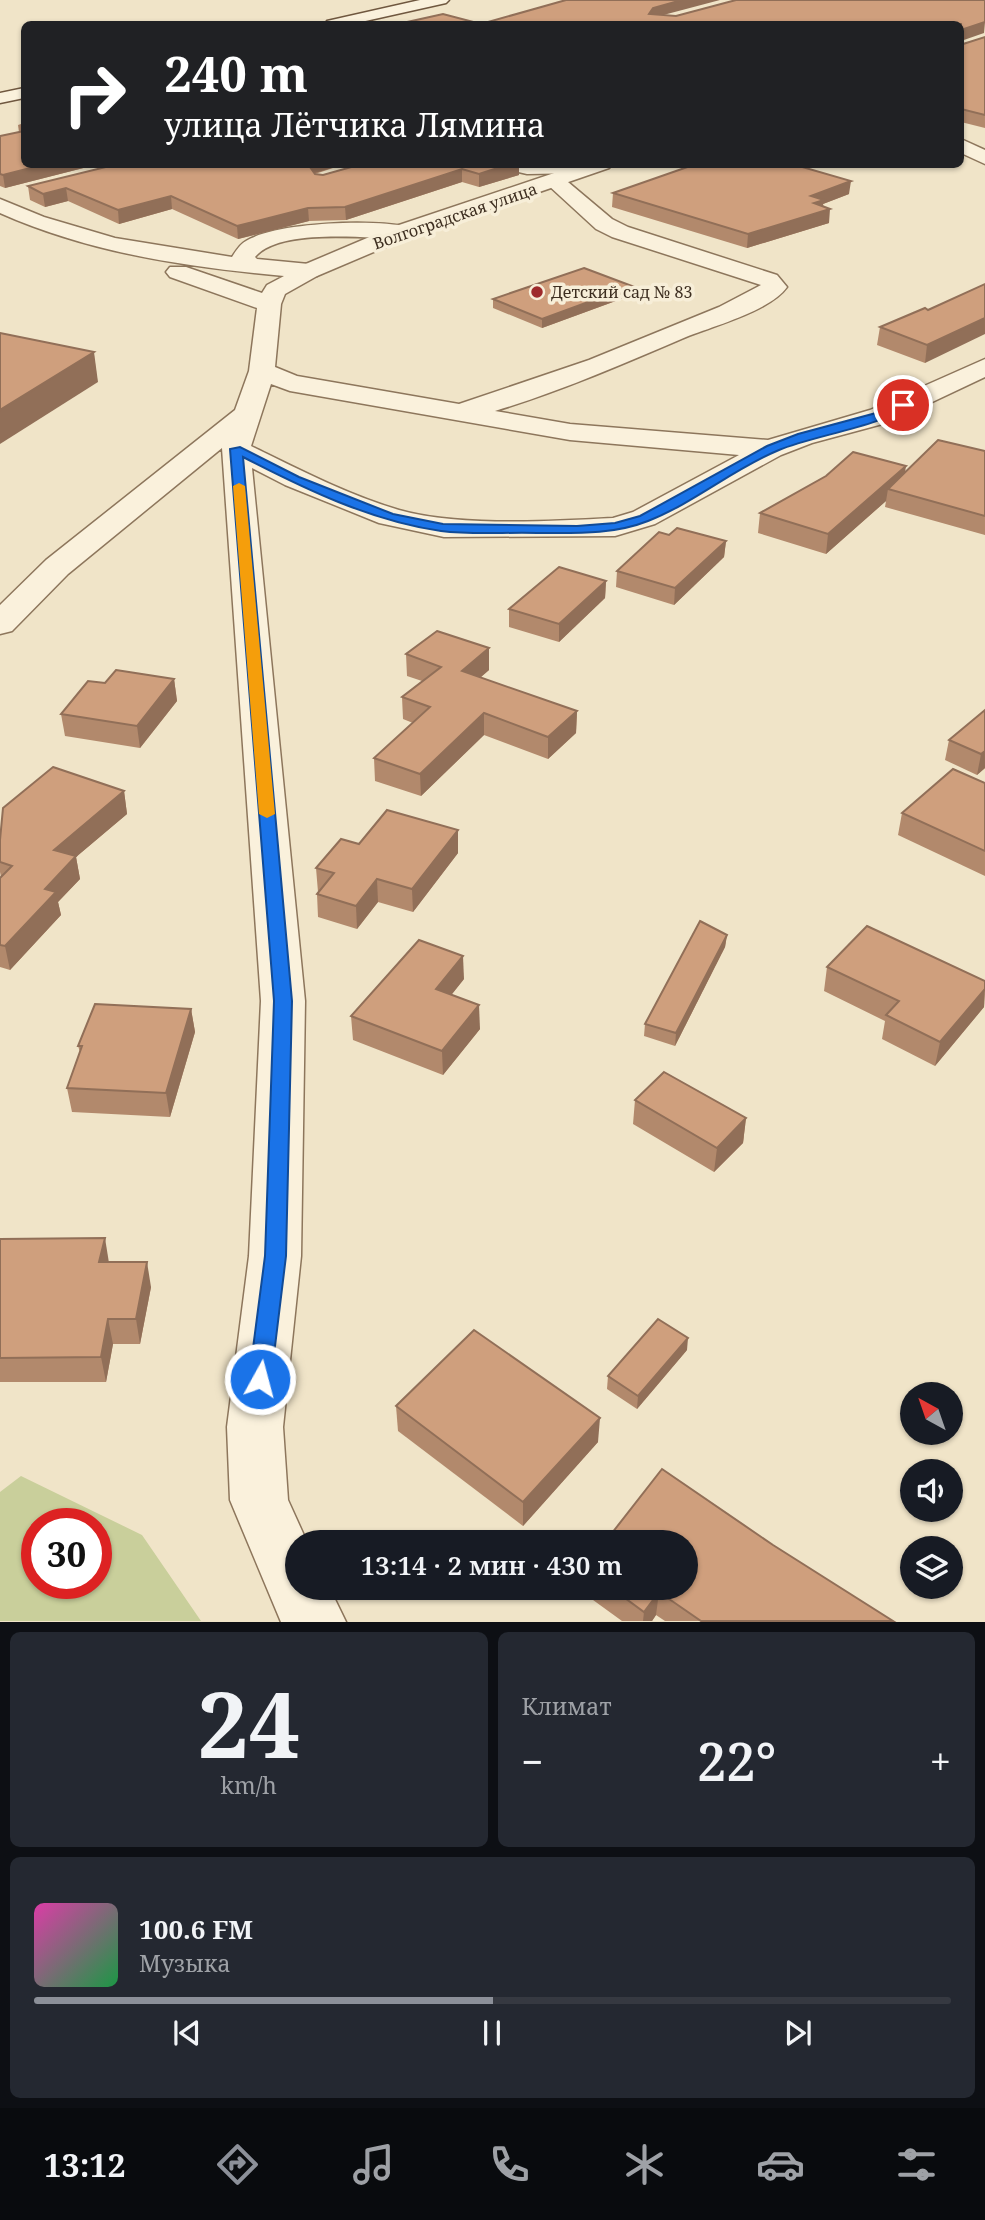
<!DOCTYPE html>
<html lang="ru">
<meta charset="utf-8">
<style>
body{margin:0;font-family:"Noto Serif",serif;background:#242831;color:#f1f3f6;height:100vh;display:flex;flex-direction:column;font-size:26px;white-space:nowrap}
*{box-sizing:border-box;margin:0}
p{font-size:23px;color:#9ea1a6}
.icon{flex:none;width:38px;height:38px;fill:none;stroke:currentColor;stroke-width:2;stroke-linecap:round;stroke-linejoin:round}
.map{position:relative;height:1622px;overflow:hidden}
.details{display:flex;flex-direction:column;gap:10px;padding:10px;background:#0d0f14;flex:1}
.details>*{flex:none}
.hud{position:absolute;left:21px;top:21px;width:943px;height:147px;border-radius:10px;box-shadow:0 2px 5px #0004;background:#202124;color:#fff;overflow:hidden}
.needle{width:46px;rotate:320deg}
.fabs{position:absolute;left:900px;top:1382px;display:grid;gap:14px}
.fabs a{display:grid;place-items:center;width:63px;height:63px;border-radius:50%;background:#171b24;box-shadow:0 2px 5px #0004;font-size:35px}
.speed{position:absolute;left:21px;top:1508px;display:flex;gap:14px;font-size:35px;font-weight:700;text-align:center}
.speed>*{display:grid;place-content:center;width:91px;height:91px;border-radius:50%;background:#171b24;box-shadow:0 2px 5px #0004;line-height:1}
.speed .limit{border:10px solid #d22;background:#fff;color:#111}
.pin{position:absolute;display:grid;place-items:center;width:60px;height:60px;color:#fff;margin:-30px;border:4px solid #fff;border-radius:50%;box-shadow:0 2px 7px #0007}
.me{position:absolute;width:77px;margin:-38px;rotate:7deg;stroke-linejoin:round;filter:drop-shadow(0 0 5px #0008)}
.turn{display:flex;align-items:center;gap:24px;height:147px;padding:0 28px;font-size:32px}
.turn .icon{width:91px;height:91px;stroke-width:2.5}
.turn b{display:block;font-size:49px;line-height:60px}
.big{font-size:52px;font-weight:600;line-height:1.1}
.details .card{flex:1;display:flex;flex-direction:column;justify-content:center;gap:10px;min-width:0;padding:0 24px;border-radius:10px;background:#242831}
.details .dial{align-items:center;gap:0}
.dial b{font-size:91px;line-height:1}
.song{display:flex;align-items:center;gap:21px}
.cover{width:84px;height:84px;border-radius:10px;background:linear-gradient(135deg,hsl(320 70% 55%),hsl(140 70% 35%))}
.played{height:7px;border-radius:4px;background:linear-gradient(90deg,#8c9099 50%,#363941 50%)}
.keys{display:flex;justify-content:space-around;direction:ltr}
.heat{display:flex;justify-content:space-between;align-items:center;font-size:38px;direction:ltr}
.details .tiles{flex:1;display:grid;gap:10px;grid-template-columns:1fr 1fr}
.card:last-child{grid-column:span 2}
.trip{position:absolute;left:285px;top:1530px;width:413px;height:70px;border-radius:35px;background:#171b24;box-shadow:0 2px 5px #0004;font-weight:600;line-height:70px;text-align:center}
.dock{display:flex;height:112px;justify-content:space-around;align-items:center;background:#090b0e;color:#9ea1a6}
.dock .icon{width:49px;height:49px}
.dock .on{color:#8c9099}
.dock b{font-size:32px;color:#f1f3f6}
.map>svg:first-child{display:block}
.green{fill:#c9cf9b;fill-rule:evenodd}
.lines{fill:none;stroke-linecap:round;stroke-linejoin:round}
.minor-casing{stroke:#8d765c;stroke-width:3}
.tertiary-casing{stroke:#8d765c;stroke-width:3}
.secondary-casing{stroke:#6f573f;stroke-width:3}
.minor{fill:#faf1dc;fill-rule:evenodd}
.tertiary{fill:#faf1dc;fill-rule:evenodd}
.secondary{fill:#faf1dc;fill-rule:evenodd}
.wall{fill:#b2896c}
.shaded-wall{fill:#916f58}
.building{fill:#cf9f7d;stroke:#916f58;stroke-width:2}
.route{fill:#1a73e8;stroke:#114b97;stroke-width:2}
.slow{fill:#f59e0b}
.poi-dot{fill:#9e2a2b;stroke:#f7eed8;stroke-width:2.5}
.labels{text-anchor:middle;stroke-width:7;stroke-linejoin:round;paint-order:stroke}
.far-street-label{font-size:16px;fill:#3d2e20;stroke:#f7eed8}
.far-poi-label{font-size:16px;fill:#3d2e20;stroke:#f7eed8;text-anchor:start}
</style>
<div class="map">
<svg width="985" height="1622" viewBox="0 0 985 1622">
<rect width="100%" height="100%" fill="#f0e4c8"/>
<path class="green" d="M21,1476L142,1535L201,1621H0V1492ZM37,1524H96V1584H37Z"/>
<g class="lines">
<g class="minor-casing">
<g id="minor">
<path d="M961,139L985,150V164L961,153Z"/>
<path d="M498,164H591L593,167L590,171L583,173L527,174L501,168Z"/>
<path d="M555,175L562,177L612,219L628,227L777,275L787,287C770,311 713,326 686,337C623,364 561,391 495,411L570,424L768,440L870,410L985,359V377L890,422L812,443L781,455L655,524L615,536L444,537L379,523L285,485L252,468L305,1001L301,1256L283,1427L288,1500L307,1542H298V1587H329L346,1622H281L230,1500L227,1427L249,1256L261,1001L222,448L68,574L12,631L0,634V605L46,560L235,410L249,371L257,308L170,277L166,272L170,267H186L262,293L267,285L284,276C186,267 90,253 0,213V199L44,217L115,238L232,257C236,251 240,244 246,241C276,222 375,219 409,227L412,232L409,237L401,239C366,238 279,228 255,257L257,259L309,264L317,266L321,271L317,276L285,294L281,304L275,367L297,376L459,404L589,360L719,307L761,285L612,237L596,229L548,185L545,181L548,177ZM271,384L290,391L570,440L739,455L633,512L613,518C550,521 458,527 399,510C348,495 298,469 251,446Z"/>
</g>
</g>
<g class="tertiary-casing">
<path id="tertiary" d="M581,164H612L609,168L409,237L317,276H301L297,271L301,266L393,227Z"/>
</g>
<g class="secondary-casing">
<g id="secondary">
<path d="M420,0H449L446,3L352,24H325L327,21Z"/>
<path d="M24,88V98L0,103V93Z"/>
</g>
</g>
<use href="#minor" class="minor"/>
<use href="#tertiary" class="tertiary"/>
<use href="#secondary" class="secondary"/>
</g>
<g class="wall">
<path d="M985,37V128L961,122V42L963,44Z"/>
<path d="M24,123V164H99L5,188L0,186V136L19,132L18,125Z"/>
<path d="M118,164H345L315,174L323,175L362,164H519V175L479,187L462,182L346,220L309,221L238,239L172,209L119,224L68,201L45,207L30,200L28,186Z"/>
<path d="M680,164H792L849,194L823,204L829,223L747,248L612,207L613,193L689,167Z"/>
<path d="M985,284L925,363L877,345L880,327L928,310Z"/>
<path d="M632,295L542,328L493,308V299Z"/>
<path d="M985,451V535L885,507L886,501L826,554L758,533L760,513L905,472Z"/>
<path d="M669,535L726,541L724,557L674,605L616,587L617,571Z"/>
<path d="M606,581L605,598L559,642L509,627V609Z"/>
<path d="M406,654L489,670L480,678L577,711L576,733L548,759L484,735L421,796L375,781L374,758L413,723L403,719L402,697L422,681L407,676Z"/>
<path d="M174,679L177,701L140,748L65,736L61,714L105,683Z"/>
<path d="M985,710V768L977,775L945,760L949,740Z"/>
<path d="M985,783V876L898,835L902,813Z"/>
<path d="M124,791L127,814L76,857L80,879L58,902L61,915L10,970L0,967V878L1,877L0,872V840Z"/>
<path d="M458,830V853L413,912L378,902L357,929L318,917L317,894L318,892L316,868L359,844Z"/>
<path d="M727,935L725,947L675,1046L644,1036L645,1024Z"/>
<path d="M827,967L985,981L984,1007L935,1066L882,1039L885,1021L824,991Z"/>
<path d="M464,979L451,995L480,1029L443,1075L353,1040L351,1016Z"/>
<path d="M191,1009L195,1032L170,1117L72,1112L67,1088L80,1052L78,1046Z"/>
<path d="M635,1100L746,1118L743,1143L714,1172L633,1124Z"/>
<path d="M0,1239L109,1262L151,1287L140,1344H113L106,1382H0Z"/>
<path d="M687,1350L637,1409L607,1389L608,1376Z"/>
<path d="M396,1406L598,1442L523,1526L398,1431Z"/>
<path d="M773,1545L893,1621H665L656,1615L652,1621H622L582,1592V1587H686Z"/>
</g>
<g class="shaded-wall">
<path d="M682,0H720L652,18L649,14L653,8Z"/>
<path d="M985,22L984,33L961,41V30Z"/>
<path d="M46,164H99L5,188L3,175Z"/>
<path d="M312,164H345L315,173L310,180V167Z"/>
<path d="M510,164H519V175L479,187V174Z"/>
<path d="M462,169V182L346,220L345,207Z"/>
<path d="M851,181L849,194L823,204L822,211L830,209L829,223L747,248L748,234L811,196Z"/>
<path d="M66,188L68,201L45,207L43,194Z"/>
<path d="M171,196L172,209L119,224L118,210Z"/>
<path d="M308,208L309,221L238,239L237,226Z"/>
<path d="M632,286V295L542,328V319Z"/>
<path d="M985,318V334L925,363L927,345Z"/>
<path d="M94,352L98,382L0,444V410Z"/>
<path d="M906,466L903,486L888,489L886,501L826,554L828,534Z"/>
<path d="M726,541L724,557L674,605L675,588Z"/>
<path d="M606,581L605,598L559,642V624Z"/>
<path d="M489,648V670L462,693V671Z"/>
<path d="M174,679L177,701L140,748L137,726Z"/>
<path d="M577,711L576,733L548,759V737Z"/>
<path d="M484,713V735L421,796L420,774Z"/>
<path d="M985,751V768L977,775L981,754Z"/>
<path d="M124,791L127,814L76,857L80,879L58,902L61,915L10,970L5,946L45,889L54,850Z"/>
<path d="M458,830V853L413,912L412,889Z"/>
<path d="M377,879L378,902L357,929L356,906Z"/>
<path d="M727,935L725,947L675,1046L676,1033Z"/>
<path d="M463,956L464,979L437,1013L436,989Z"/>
<path d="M985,989L984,1007L935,1066L940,1042Z"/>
<path d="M479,1005L480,1029L443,1075L442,1051Z"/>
<path d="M191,1009L195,1032L170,1117L166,1093Z"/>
<path d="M746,1118L743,1143L714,1172L717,1148Z"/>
<path d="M105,1238L109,1263L99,1262Z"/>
<path d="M147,1262L151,1287L140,1344L136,1319Z"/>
<path d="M108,1319L113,1344L106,1382L101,1357Z"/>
<path d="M688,1338L687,1350L637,1409L638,1396Z"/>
<path d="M600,1418L598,1442L523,1526V1502Z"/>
<path d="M659,1592L656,1615L652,1621H643L644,1612Z"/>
</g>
<g class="building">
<path d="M566,0H682L653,8L649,14L676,16L736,0H985V22L961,30V24H398L443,14L481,24Z"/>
<path d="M985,37V115L961,109V42L963,44Z"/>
<path d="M24,131V164H46L3,175L0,174V136Z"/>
<path d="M118,164H312L310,167L315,174L323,175L362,164H510L479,174L462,169L345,207L308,208L237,226L171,196L118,210L66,188L43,194L28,186Z"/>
<path d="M696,164H792L851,181L811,196L824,200L814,203L830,209L748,234L613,193Z"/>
<path d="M584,268L632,286L542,319L493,299Z"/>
<path d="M985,284V318L927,345L880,327L925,308L928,310Z"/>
<path d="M0,333L94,352L0,410Z"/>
<path d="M938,440L985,451V516L888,489Z"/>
<path d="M853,452L906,466L828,534L760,513L826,476Z"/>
<path d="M677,528L726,541L675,588L617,571L659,532L669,535Z"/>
<path d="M559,567L606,581L559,624L509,609Z"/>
<path d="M437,631L489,648L462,671L577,711L548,737L484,713L420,774L374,758L430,707L402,697L441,667L406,654Z"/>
<path d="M116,670L174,679L137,726L61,714L88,681L105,683Z"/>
<path d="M985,710V751L981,754L949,740Z"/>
<path d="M53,767L124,791L54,850L76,856L45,889L56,892L5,946L0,945V878L12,866L0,862V840L3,808Z"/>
<path d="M953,769L985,783V851L902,813Z"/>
<path d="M387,810L458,830L412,889L377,879L356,906L317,894L334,873L316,868L341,839L359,844Z"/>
<path d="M700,921L727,935L676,1033L645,1024Z"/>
<path d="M867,926L985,981V989L940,1042L886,1015L899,1001L827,967Z"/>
<path d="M419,940L463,956L436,989L479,1005L442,1051L351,1016Z"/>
<path d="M95,1004L191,1009L166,1093L67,1088L82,1046H78Z"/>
<path d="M664,1072L746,1118L717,1148L635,1100Z"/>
<path d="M105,1238L99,1262H147L136,1319H108L101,1357L0,1358V1239Z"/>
<path d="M658,1319L688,1338L638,1396L608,1376Z"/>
<path d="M474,1330L600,1418L523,1502L396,1406Z"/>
<path d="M662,1469L773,1545L893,1621H701L659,1592L644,1612L610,1587H686V1542H605Z"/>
</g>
<path class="route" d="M899,402L909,405C886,425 812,436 779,450C733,469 694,503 648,521C613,535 574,533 537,533C506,532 472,535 441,531C371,521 305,489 243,457L292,1001L286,1256L271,1379L268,1386L260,1388L252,1386L249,1379L265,1256L274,1001L230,449L240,447L299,477L393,514L443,524L577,526L615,523L640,516L767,446L798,434L876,413Z"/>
<path class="slow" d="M239,483L245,486L275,814L267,818L259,814L233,486Z"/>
<circle class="poi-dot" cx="537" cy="292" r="7"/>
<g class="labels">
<g class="far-street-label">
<text transform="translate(455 216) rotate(-19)" y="6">Волгоградская улица</text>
</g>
<g class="far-poi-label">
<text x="551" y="298">Детский сад № 83</text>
</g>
</g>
</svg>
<div class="fabs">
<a><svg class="needle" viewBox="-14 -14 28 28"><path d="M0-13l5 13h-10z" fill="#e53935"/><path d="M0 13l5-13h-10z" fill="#9ea1a6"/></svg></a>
<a><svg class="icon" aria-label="sound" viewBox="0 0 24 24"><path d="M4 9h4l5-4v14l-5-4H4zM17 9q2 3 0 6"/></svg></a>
<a><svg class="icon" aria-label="layers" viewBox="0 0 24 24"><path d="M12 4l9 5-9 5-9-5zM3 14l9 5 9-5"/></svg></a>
</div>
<div class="speed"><div class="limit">30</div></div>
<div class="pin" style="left:903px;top:405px;background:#d93025"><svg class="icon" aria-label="arrive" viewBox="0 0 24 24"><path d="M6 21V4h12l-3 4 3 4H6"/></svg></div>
<svg class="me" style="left:260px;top:1379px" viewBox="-20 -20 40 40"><circle r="17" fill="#1a73e8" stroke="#fff" stroke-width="3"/><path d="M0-11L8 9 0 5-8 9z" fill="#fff"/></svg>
<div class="trip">13:14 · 2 мин · 430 m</div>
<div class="hud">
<div class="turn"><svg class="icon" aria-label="right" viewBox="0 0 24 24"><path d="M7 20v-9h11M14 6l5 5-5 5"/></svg><div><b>240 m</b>улица Лётчика Лямина</div></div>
</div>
</div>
<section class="details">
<div class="tiles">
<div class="card dial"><b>24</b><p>km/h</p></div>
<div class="card"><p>Климат</p>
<div class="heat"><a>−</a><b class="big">22°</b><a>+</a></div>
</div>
<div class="card">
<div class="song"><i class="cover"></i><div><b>100.6 FM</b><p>Музыка</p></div></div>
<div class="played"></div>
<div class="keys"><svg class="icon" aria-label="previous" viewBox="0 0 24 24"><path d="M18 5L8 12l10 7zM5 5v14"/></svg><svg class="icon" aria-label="pause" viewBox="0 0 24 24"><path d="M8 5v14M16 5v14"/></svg><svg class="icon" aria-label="next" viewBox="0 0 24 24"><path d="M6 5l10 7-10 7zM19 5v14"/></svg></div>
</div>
</div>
</section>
<nav class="dock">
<b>13:12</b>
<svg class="icon on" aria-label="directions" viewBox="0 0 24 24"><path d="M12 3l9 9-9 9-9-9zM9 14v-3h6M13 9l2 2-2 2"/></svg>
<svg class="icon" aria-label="music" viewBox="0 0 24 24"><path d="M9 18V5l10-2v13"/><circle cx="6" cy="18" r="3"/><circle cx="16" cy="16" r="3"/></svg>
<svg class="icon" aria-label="phone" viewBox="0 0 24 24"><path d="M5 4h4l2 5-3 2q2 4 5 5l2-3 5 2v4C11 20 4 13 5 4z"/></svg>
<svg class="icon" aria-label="climate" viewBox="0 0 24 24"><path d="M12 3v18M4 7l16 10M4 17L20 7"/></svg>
<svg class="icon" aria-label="car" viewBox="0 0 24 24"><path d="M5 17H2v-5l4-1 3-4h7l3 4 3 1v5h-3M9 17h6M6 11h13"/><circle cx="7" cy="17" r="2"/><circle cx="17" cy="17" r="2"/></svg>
<svg class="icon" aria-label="filters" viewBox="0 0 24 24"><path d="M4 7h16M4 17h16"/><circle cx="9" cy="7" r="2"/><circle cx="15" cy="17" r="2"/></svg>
</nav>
